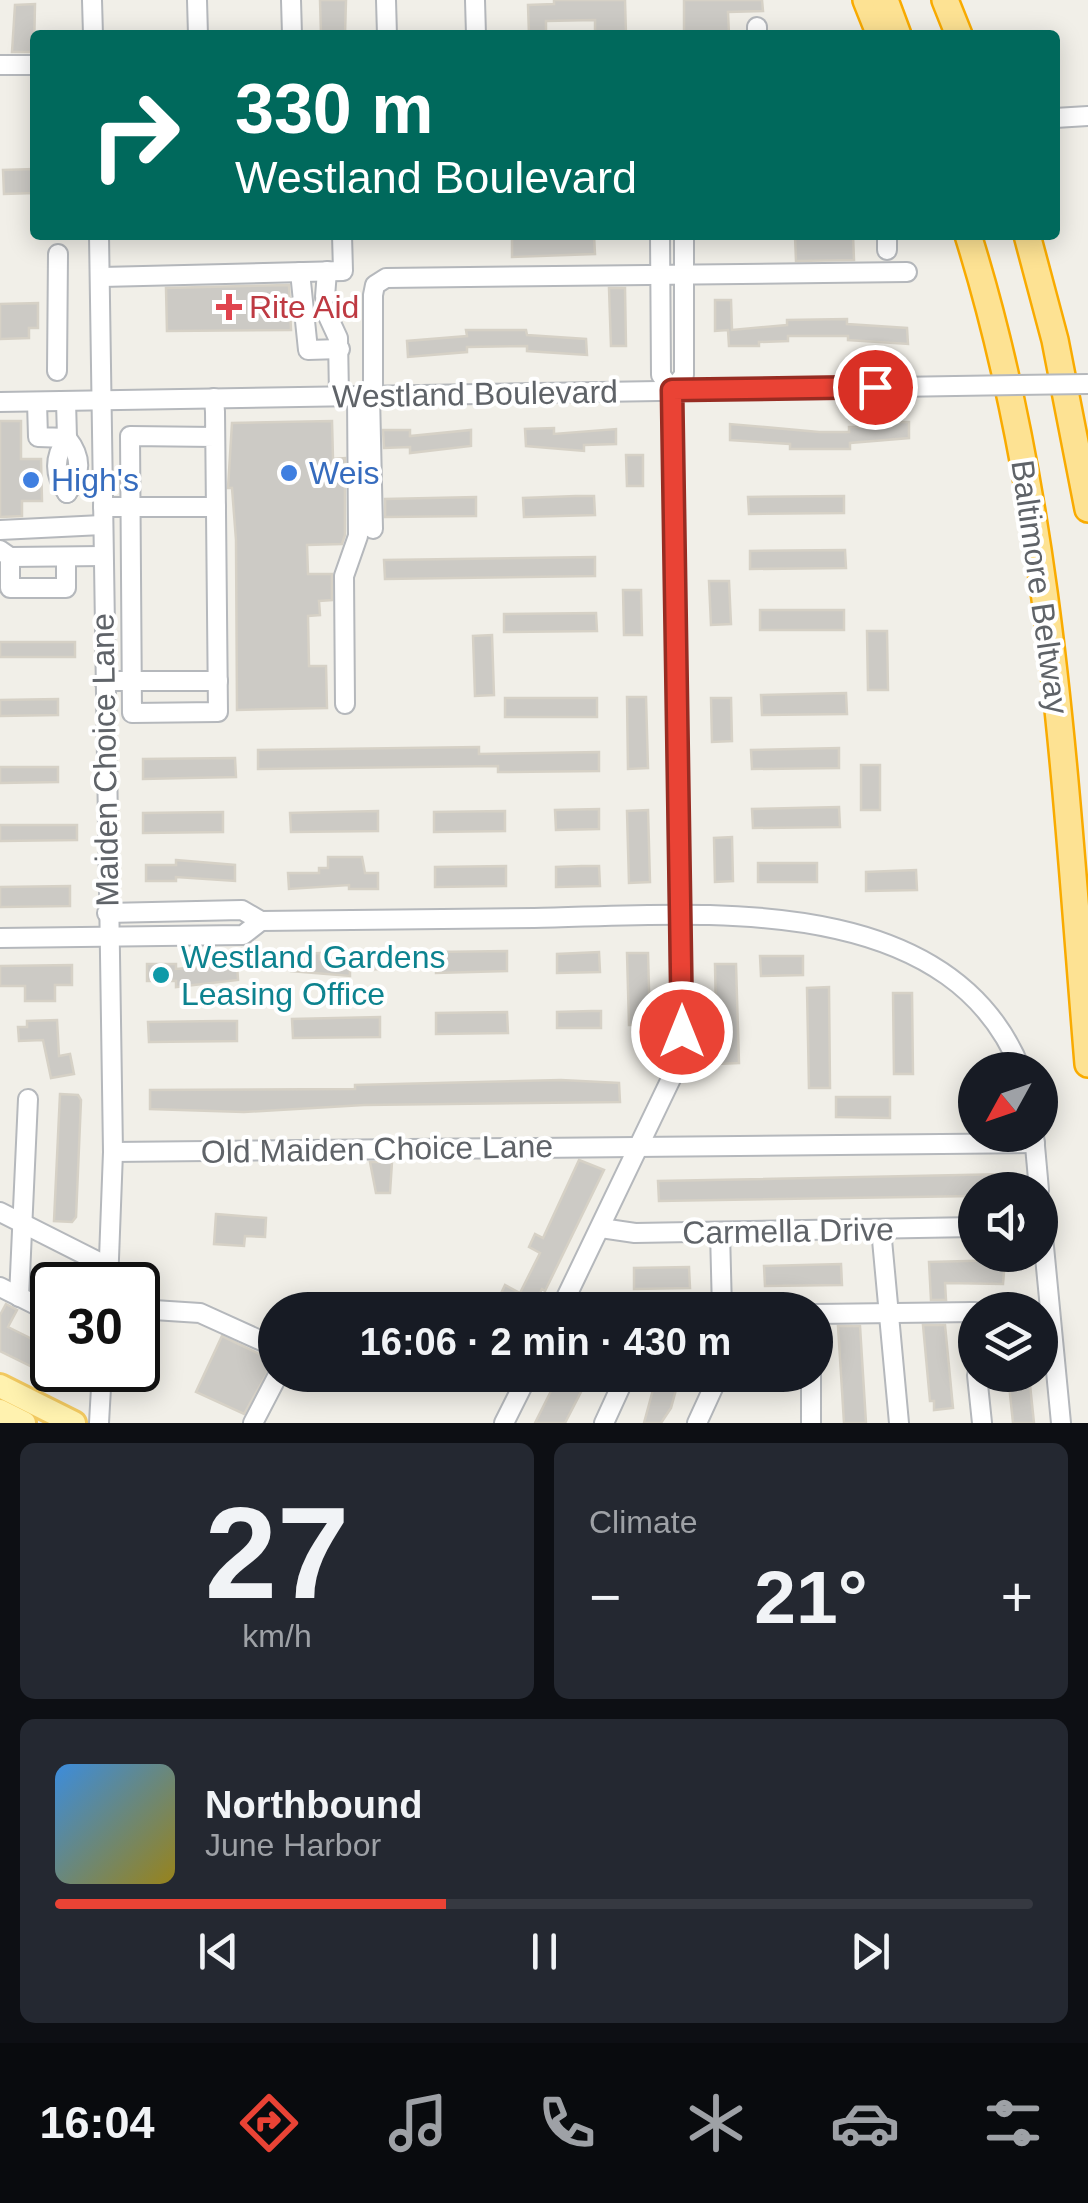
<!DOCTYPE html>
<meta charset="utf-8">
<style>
body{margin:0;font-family:Helvetica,sans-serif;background:#242831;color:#f1f3f6;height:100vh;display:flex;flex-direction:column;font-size:38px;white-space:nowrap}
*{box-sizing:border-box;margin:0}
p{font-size:32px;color:#9ea1a6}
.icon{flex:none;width:55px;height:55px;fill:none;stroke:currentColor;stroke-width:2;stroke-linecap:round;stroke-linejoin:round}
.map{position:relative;height:1423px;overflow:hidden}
.panel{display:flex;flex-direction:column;gap:20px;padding:20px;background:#0d0f14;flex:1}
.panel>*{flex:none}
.guide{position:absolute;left:30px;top:30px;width:1030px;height:210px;border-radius:10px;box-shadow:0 5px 25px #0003;background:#00695c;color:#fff;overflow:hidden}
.needle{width:65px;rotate:230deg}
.buttons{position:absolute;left:958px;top:1052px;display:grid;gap:20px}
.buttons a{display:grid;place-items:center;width:100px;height:100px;border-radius:50%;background:#171b24;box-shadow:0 5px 25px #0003;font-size:50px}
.speed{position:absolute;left:30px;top:1262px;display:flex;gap:20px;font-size:50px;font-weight:700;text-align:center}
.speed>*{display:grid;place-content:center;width:130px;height:130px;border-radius:50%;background:#171b24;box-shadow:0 5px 25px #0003;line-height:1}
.speed .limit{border:5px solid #111;border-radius:15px;background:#fff;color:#111}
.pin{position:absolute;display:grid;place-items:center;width:85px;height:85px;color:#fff;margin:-42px;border:5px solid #fff;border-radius:50%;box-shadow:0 2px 10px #0007}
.me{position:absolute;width:110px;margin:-55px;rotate:0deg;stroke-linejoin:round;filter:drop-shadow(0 0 8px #0008)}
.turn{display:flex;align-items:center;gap:35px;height:210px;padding:0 40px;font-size:45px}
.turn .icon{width:130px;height:130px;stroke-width:2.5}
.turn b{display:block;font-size:70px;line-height:85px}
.big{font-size:75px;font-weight:700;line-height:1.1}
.panel .widget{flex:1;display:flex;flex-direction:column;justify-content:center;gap:15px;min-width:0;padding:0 35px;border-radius:15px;background:#242831}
.panel .dial{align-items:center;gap:0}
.dial b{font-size:130px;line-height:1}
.song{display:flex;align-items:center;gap:30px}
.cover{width:120px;height:120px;border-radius:15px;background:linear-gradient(135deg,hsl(210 70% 55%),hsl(50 70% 35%))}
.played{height:10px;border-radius:5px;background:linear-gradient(90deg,#ea4335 40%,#363941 40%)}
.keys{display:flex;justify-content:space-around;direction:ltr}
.heat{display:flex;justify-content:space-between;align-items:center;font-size:55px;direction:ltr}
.panel .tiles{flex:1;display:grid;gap:20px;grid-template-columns:1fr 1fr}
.widget:last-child{grid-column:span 2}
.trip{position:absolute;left:258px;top:1292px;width:575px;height:100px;border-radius:50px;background:#171b24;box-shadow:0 5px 25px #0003;font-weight:700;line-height:100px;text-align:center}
.tab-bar{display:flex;height:160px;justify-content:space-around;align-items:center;background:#090b0e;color:#9ea1a6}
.tab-bar .icon{width:70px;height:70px}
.tab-bar .current{color:#ea4335}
.tab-bar b{font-size:45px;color:#f1f3f6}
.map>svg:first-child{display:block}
.building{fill:#cccac5;stroke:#d6d1c6;stroke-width:2.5}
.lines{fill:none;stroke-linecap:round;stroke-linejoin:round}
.minor-casing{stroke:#b5b8bc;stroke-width:22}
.major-casing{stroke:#f2c960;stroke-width:28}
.highway-casing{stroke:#f9ab00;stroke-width:30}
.minor{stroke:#fff;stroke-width:18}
.major{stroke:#fff2af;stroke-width:22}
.highway{stroke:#fde293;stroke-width:25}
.minor-bridge-casing{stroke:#b5b8bc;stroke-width:22;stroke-linecap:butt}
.minor-bridge{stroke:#fff;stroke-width:18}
.route-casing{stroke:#982c22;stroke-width:25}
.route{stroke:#ea4335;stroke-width:18}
.health-dot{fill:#e0444e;stroke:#fff;stroke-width:4}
.shop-dot{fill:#3f7fe0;stroke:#fff;stroke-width:4}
.culture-dot{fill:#0f9aa8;stroke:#fff;stroke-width:4}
.labels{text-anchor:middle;stroke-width:8;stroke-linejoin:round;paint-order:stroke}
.health-label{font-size:32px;fill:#be3a42;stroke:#fff;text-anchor:start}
.street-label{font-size:32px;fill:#5f6368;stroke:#fff}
.shop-label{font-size:32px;fill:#366cbe;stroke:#fff;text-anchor:start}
.culture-label{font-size:32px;fill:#0d838f;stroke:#fff;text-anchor:start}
</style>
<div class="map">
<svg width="1088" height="1423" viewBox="0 0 1088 1423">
<rect width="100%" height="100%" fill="#f1efe8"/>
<g class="building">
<path d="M320,0H346L345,35H321Z"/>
<path d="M554,0H625L626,35H595V20L546,21V35H529L528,5L554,4Z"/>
<path d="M684,0H762L763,11L728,12L729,35H684Z"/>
<path d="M35,4L34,52H12L15,5Z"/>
<path d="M34,169L35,193L4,194L3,170Z"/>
<path d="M512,235H594L595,254L512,257Z"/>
<path d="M853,235L854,260L796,261L795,236Z"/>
<path d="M289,285L291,330L167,331L166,288Z"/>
<path d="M609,288H625L626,346H611Z"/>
<path d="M715,300H731L732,330L787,325V320L847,319V324L907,328L908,344L848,340V336H788V341L759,342V346H729L728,330L715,331Z"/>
<path d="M38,303V328H29V338L0,339V304Z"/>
<path d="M466,330H526L527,335L586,339L587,355L527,351V346L467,347V352L408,357L407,341L467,336Z"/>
<path d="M0,421H21V459H41L42,501H22V516L0,517Z"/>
<path d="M332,421L333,459L345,458V535L342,544L307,545L308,574H332V600L319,601L320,615L308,616L309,666H326L327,708L237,710L236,540L232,488H228L232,423Z"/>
<path d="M878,422H909V438L850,443V449H790V444L730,440V424L819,432H849V427H878Z"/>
<path d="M554,428V434L616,429V444L584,445V451L526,446L525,429Z"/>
<path d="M383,430H410V436L471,430V446L410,453V447L384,448Z"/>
<path d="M626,455H643V486H627Z"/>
<path d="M576,496H594L595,515L524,517L523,498Z"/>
<path d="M844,496V513L749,514L748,497Z"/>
<path d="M476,497V516L385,517V499Z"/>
<path d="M845,550L846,568L750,569V551Z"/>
<path d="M595,557V576L385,579L384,560Z"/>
<path d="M709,581H729L731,624L711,625Z"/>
<path d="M623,590H641L642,635H624Z"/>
<rect x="760" y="610" width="84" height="20"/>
<path d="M596,613L597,631L504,632V614Z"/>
<path d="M867,631H887L888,690H868Z"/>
<path d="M492,635L494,695L475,696L473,636Z"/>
<rect x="0" y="642" width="75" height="15"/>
<path d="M846,693L847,714L762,715L761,695Z"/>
<path d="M627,697H646L648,768L628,769Z"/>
<rect x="505" y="698" width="92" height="19"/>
<path d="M711,698H731L732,741L712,742Z"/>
<path d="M58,699V715L0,716V700Z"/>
<path d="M479,747V754L599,752V771L498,772V766L258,769V750Z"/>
<path d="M839,748V768L752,769L751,750Z"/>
<path d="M235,758L236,777L143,779V759Z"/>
<rect x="861" y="765" width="19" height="45"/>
<path d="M0,767H58V782L0,783Z"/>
<path d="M839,807L840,827L753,828L752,809Z"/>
<path d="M599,809V829L556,830L555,810Z"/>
<path d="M648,810L650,882L629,883L627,811Z"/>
<path d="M378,811V831L291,832L290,813Z"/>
<path d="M505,811V831L434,832V812Z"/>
<path d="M223,812V832L143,833V813Z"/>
<path d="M0,825H77V840L0,841Z"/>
<path d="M732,837L733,881L715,882L714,838Z"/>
<path d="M328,857H362L365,873H378V889H349V885L289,889L288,873H319V868H328Z"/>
<path d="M176,860L235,865V881L176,877V881H146V865H176Z"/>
<rect x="758" y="863" width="59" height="19"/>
<path d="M506,866V886L435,887V867Z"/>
<path d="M582,866H599L600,886L556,887V867Z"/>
<path d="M916,870L917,890L866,891V872Z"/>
<path d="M70,886V906L0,907V887Z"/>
<path d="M507,951V971L436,973V952Z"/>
<path d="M599,952L600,972L557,973V954Z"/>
<path d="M320,953V959L382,953V969L350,970V976L291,971V954Z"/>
<path d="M627,953H648L650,1025H629Z"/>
<path d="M760,956H803V975L761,976Z"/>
<path d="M147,964H176V969L237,964L238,980L176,987V981H147Z"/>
<path d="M715,964H736L739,1063L717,1064Z"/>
<path d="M72,965V985H55V1001H25V986H0V966Z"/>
<path d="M829,987L830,1088H809L807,988Z"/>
<path d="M893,993H912L913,1074H894Z"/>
<path d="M592,1011H601V1028H557V1012Z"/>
<path d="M507,1012L508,1033L436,1034V1013Z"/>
<path d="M380,1017V1037L293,1038L292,1019Z"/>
<path d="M57,1020L59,1056L70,1054L74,1074L51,1078L43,1040L19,1041L18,1027H27V1021Z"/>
<path d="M220,1021H237V1041L149,1042L148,1022Z"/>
<path d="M561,1080L619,1083L620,1102L364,1105L244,1112L150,1109V1090L355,1089V1085Z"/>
<path d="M60,1094L78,1095L81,1100L76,1217L72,1222L54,1221Z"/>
<path d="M836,1097H890V1118L836,1117Z"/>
<path d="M579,1160L604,1170L545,1291L542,1289L531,1310H508L496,1304L505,1285L520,1293L540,1253L529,1247L535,1234L543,1238Z"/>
<path d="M370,1162H392L390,1193H376Z"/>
<path d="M1009,1174V1190H975V1196L659,1201L658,1181Z"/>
<path d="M216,1214L266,1218L265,1237L245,1236L244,1246L214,1244Z"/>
<path d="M1005,1260L1003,1284L945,1283L946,1300H931L929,1262Z"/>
<path d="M841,1264L842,1285L765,1286L764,1266Z"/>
<path d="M689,1267L690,1288L634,1289V1268Z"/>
<path d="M6,1304L17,1310L8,1327L52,1349V1370H71L65,1383L0,1351V1315Z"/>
<path d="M923,1325H945L953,1408L934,1410V1401H930Z"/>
<path d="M838,1326H860L866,1423H844Z"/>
<path d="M222,1336L274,1361L244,1414L196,1392Z"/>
<path d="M559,1375L584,1386L565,1423H535Z"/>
<path d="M657,1375H680L671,1408L661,1423H644Z"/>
<path d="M1008,1375H1029L1034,1423H1013Z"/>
</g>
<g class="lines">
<g class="minor-casing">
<g id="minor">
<path d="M92,0L93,35"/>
<path d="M197,0L198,35"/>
<path d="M291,0L292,35"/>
<path d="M386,0L387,35"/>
<path d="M475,0L476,35"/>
<path d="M757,35V27"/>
<path d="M0,65H35"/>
<path d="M1055,118L1088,116"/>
<path d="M99,235L113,1152L108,1285"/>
<path d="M887,235V250"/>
<path d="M300,272L308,350L340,349"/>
<path d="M102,277L343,271L342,235"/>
<path d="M325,297L327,271"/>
<path d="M326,312L338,338L339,396"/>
<path d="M57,371L58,254"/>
<path d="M672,390L684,375V235"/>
<path d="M370,395L373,529"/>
<path d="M373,395V295L375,285L386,278L907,272"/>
<path d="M214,398L215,412L218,712L132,713L130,436L215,437"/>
<path d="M0,402L955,386"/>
<path d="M37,402L38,437L67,438L66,401"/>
<path d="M67,493C82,473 82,457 67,438"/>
<path d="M67,493C53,474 54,457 67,438"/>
<path d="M103,507H216"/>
<path d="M0,530L102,525"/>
<path d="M0,550L10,557L103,556"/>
<path d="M10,557V588H66V557"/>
<path d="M104,681H218"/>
<path d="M345,704L344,576L358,536L357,396"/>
<path d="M107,913L242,910L261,921C352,920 443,919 534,918C693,915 948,886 1021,1070"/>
<path d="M0,938L243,935L261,921"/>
<path d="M1034,1135L1039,1190"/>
<path d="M113,1152L1035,1143"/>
<path d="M1040,1205L1061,1423"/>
<path d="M0,1212L109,1267"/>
<path d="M601,1228L635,1233L975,1227"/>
<path d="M881,1229L899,1423"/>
<path d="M720,1232L722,1310"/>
<path d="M0,1287L52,1313"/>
<path d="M19,1297L28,1099"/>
<path d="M138,1309L200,1313L275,1347"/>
<path d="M560,1310L681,1058L672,407V390L661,375L660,235"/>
<path d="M971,1312L975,1351"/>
<path d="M815,1314L975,1312"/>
<path d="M811,1375V1423"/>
<path d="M977,1375L982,1423"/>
<path d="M99,1423L102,1370"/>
<path d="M253,1423L278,1375"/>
<path d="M504,1423L528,1375"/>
<path d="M604,1423L626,1375"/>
<path d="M697,1423L719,1375"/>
</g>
</g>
<g class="major-casing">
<g id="major">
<path d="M0,1386L74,1423"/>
<path d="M0,1411L24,1423"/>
</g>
</g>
<g class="highway-casing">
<g id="highway">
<path d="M866,0L880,35"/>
<path d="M885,0L898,35"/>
<path d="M945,0L959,35"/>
<path d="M968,235C1052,503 1065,786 1088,1064"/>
<path d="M1027,235L1055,340L1088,509"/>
</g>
</g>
<use href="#minor" class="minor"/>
<use href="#major" class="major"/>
<use href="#highway" class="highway"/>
<g class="minor-bridge-casing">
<path id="minor-bridge" d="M955,386L1088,384"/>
</g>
<use href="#minor-bridge" class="minor-bridge"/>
</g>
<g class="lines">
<g class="route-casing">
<path id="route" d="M682,1032L672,390L875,387"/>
</g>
<use href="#route" class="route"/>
</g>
<path class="health-dot" d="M224 292h10v10h10v10h-10v10h-10v-10h-10v-10h10z"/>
<g class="shop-dot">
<circle cx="289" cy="473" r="10"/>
<circle cx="31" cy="480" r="10"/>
</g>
<circle class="culture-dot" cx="161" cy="975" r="10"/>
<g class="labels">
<g class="health-label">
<text x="249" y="318">Rite Aid</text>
</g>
<g class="street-label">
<text transform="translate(475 394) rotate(-1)" y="11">Westland Boulevard</text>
<text transform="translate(1040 587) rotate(82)" y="11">Baltimore Beltway</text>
<text transform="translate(105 760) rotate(-91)" y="11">Maiden Choice Lane</text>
<text transform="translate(377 1149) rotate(-1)" y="11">Old Maiden Choice Lane</text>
<text transform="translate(788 1231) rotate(-1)" y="11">Carmella Drive</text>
</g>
<g class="shop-label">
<text x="309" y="484">Weis</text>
<text x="51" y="491">High's</text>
</g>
<g class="culture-label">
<text x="181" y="968">Westland Gardens<tspan x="181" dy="37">Leasing Office</tspan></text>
</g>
</g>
</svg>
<div class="buttons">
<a><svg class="needle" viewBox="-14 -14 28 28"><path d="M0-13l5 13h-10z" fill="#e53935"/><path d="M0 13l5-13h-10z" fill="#9ea1a6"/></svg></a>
<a><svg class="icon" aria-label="sound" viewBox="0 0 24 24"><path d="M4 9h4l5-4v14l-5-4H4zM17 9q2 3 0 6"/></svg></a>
<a><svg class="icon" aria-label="layers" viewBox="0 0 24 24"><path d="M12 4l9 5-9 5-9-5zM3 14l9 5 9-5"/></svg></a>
</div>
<div class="speed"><div class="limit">30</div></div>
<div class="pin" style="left:875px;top:387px;background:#d93025"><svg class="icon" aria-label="arrive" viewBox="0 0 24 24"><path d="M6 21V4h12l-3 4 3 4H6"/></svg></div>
<svg class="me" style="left:682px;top:1032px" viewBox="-20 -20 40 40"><circle r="17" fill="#ea4335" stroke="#fff" stroke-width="3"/><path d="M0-11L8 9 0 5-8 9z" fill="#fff"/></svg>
<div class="trip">16:06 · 2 min · 430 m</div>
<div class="guide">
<div class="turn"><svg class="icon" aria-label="right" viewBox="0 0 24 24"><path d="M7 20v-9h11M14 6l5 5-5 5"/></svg><div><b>330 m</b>Westland Boulevard</div></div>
</div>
</div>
<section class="panel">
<div class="tiles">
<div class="widget dial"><b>27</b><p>km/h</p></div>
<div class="widget"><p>Climate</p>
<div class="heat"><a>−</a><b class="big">21°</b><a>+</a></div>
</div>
<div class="widget">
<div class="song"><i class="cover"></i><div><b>Northbound</b><p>June Harbor</p></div></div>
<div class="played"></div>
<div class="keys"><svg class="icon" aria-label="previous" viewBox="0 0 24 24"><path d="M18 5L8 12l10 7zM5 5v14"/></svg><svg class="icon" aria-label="pause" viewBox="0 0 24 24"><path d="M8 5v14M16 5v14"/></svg><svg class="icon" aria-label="next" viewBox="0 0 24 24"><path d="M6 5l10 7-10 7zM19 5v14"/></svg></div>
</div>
</div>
</section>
<nav class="tab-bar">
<b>16:04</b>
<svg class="icon current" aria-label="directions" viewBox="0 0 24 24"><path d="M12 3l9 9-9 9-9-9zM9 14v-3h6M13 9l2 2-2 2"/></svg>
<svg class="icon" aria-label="music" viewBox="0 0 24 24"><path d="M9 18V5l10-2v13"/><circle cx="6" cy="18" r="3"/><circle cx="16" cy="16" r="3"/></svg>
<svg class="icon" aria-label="phone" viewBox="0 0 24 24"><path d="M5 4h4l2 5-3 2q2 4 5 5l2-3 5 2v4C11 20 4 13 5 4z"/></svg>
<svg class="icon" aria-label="climate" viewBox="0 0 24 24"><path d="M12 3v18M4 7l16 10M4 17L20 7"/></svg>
<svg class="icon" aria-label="car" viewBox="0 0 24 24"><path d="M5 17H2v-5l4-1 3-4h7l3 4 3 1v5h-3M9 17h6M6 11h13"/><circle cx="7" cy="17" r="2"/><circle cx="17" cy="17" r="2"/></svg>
<svg class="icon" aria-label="filters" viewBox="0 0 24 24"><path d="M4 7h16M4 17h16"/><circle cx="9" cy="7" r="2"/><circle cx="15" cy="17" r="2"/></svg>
</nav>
